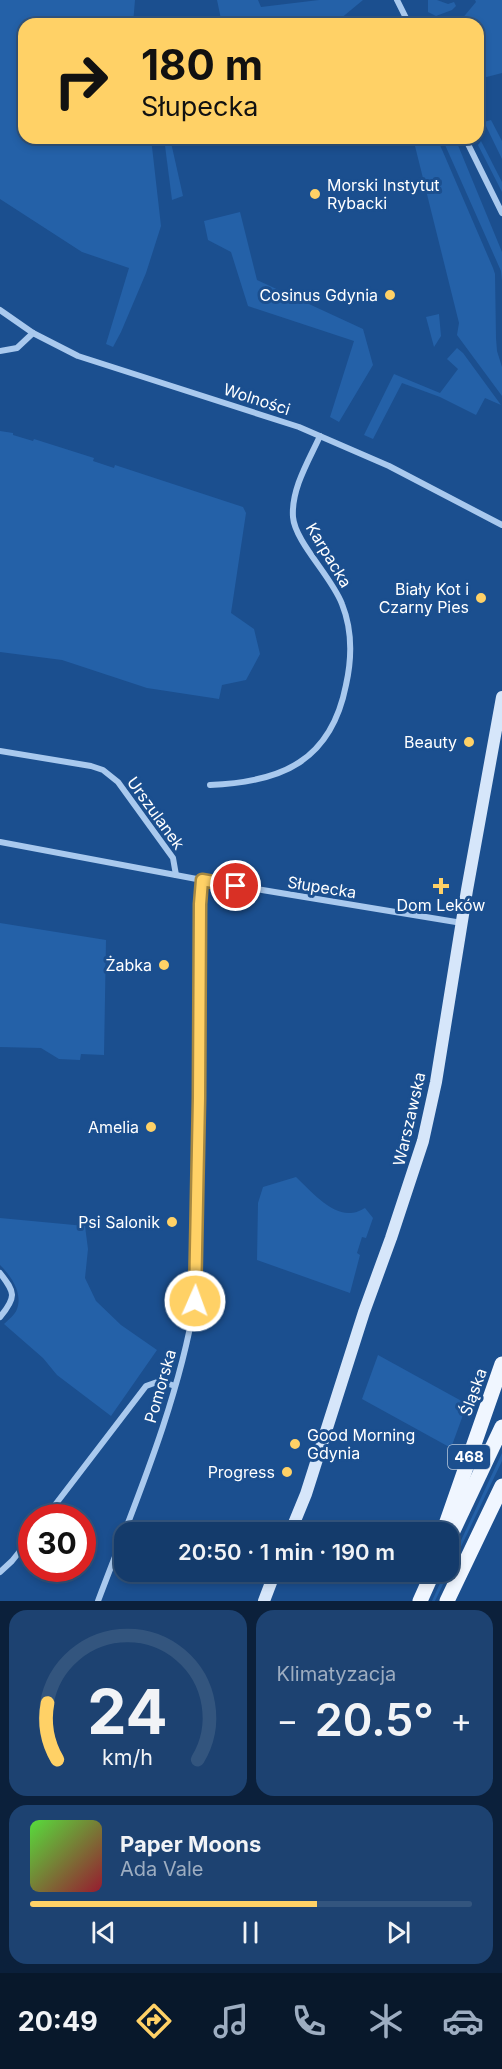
<!DOCTYPE html>
<html lang="pl">
<meta charset="utf-8">
<style>
body{margin:0;font-family:Inter,sans-serif;background:#1d4271;color:#f1f3f6;height:100vh;display:flex;flex-direction:column;font-size:22px;white-space:nowrap}
*{box-sizing:border-box;margin:0}
p{font-size:20px;color:#9dadc1}
.icon{flex:none;width:33px;height:33px;fill:none;stroke:currentColor;stroke-width:2;stroke-linecap:round;stroke-linejoin:round}
.map{position:relative;height:1601px;overflow:hidden}
.details{display:flex;flex-direction:column;gap:9px;padding:9px;background:#0b203b;flex:1}
.details>*{flex:none}
.banner{position:absolute;left:18px;top:18px;width:466px;height:126px;border-radius:18px;box-shadow:0 3px 9px #0003,0 0 0 2px #33557e;background:#ffd166;color:#111;overflow:hidden}
.speed{position:absolute;left:18px;top:1504px;display:flex;gap:12px;font-size:30px;font-weight:700;text-align:center}
.speed>*{display:grid;place-content:center;width:78px;height:78px;border-radius:50%;background:#143b6b;box-shadow:0 3px 9px #0003,0 0 0 2px #33557e;line-height:1}
.speed .limit{border:9px solid #d22;background:#fff;color:#111}
.pin{position:absolute;display:grid;place-items:center;width:51px;height:51px;color:#fff;margin:-26px;border:3px solid #fff;border-radius:50%;box-shadow:0 2px 6px #0007}
.me{position:absolute;width:66px;margin:-33px;rotate:2deg;stroke-linejoin:round;filter:drop-shadow(0 0 4px #0008)}
.turn{display:flex;align-items:center;gap:21px;height:126px;padding:0 24px;font-size:27px}
.turn .icon{width:78px;height:78px;stroke-width:2.5}
.turn b{display:block;font-size:42px;line-height:51px}
.big{font-size:45px;font-weight:600;line-height:1.1}
.details .card{flex:1;display:flex;flex-direction:column;justify-content:center;gap:9px;min-width:0;padding:0 21px;border-radius:18px;background:#1d4271}
.details .dial{align-items:center;gap:0}
.dial svg{height:156px;overflow:visible;fill:none;stroke:#33557e;stroke-width:7;stroke-linecap:round;text-anchor:middle}
.dial text{fill:#f1f3f6;stroke:none}
.song{display:flex;align-items:center;gap:18px}
.cover{width:72px;height:72px;border-radius:9px;background:linear-gradient(135deg,hsl(110 70% 55%),hsl(350 70% 35%))}
.played{height:6px;border-radius:3px;background:linear-gradient(90deg,#ffd166 65%,#33557e 65%)}
.keys{display:flex;justify-content:space-around;direction:ltr}
.heat{display:flex;justify-content:space-between;align-items:center;font-size:33px;direction:ltr}
.details .tiles{flex:1;display:grid;gap:9px;grid-template-columns:1fr 1fr}
.card:last-child{grid-column:span 2}
.trip{position:absolute;left:114px;top:1522px;width:345px;height:60px;border-radius:18px;background:#143b6b;box-shadow:0 3px 9px #0003,0 0 0 2px #33557e;font-weight:600;line-height:60px;text-align:center}
.tab-bar{display:flex;height:96px;justify-content:space-around;align-items:center;background:#08182b;color:#9dadc1}
.tab-bar .icon{width:42px;height:42px}
.tab-bar .active{color:#ffd166}
.tab-bar b{font-size:27px;color:#f1f3f6}
.map>svg:first-child{display:block}
.green{fill:#2461a8}
.lines{fill:none;stroke-linecap:round;stroke-linejoin:round}
.street{stroke:#a9c9ee;stroke-width:6}
.secondary{stroke:#d6e6fa;stroke-width:12}
.primary{stroke:#f0f6ff;stroke-width:15}
.route-casing{stroke:#a68842;stroke-width:15}
.route{stroke:#ffd166;stroke-width:10}
.poi-dot{fill:#ffd166;stroke:#1b4f8f;stroke-width:2}
.labels{text-anchor:middle;stroke-width:6;stroke-linejoin:round;paint-order:stroke}
.shield{fill:#1b4f8f;stroke:#bbcadd;stroke-width:1.5}
.shield-label{font-size:15px;font-weight:bold;fill:#fff}
.poi-label{font-size:16px;fill:#fff;stroke:#1b4f8f;text-anchor:end}
.street-label{font-size:16px;fill:#fff;stroke:#1b4f8f}
</style>
<div class="map">
<svg width="502" height="1601" viewBox="0 0 502 1601">
<rect width="100%" height="100%" fill="#1b4f8f"/>
<g class="green">
<path d="M0,0H135L133,24H24V138H151L161,226L146,273L121,332L113,347L106,344L129,268L82,252L0,199Z"/>
<path d="M217,0H258L261,7L319,0H363L334,24H222Z"/>
<path d="M428,0H437L448,4L454,2L456,6L452,10L436,16L428,12Z"/>
<path d="M475,0H502V73L479,79L478,24H446L461,20L476,2Z"/>
<path d="M491,120L502,141V159L484,122Z"/>
<path d="M164,138H170L183,196L172,200Z"/>
<path d="M413,138H437L493,268L495,274L496,338L497,351L502,367V396L457,335L459,323Z"/>
<path d="M442,138H455L502,252V281L501,271Z"/>
<path d="M481,141L502,182V192L478,145Z"/>
<path d="M240,212L257,280L363,329L373,365L339,422L330,417L354,341L248,306L231,252L208,240L204,221Z"/>
<path d="M439,314L441,336L434,347L426,317Z"/>
<path d="M457,348L463,353L501,405L485,398L476,415L440,397L402,383L373,439L364,435L394,374L440,393L458,369L447,359Z"/>
<path d="M0,431L13,433V435L33,441L34,439L94,458L93,461L114,468L115,465L243,507L246,513L231,613L254,629L260,654L246,680L222,685L219,699L147,688L62,660L0,652Z"/>
<path d="M0,923L106,940L104,1055L81,1054L80,1060L59,1059L41,1048L0,1047Z"/>
<path d="M296,1177C310,1190 331,1215 351,1213C356,1213 361,1210 365,1208L373,1218L366,1238L362,1237L357,1253L360,1255L350,1293L257,1260L258,1203L263,1187Z"/>
<path d="M0,1218L85,1226L88,1249L85,1278L96,1301L121,1325L157,1350L111,1416L57,1375L43,1358L4,1324C8,1320 15,1315 17,1309C23,1293 11,1276 0,1265Z"/>
<path d="M378,1355L467,1404L451,1448L362,1399Z"/>
<path d="M502,1453V1461L435,1601H432L445,1572H448L449,1566Z"/>
</g>
<g class="lines">
<g class="street">
<path d="M397,0L409,24"/>
<path d="M465,138L502,213"/>
<path d="M0,310L33,333L78,356L299,427L389,466L502,525"/>
<path d="M0,351L17,348L33,333"/>
<path d="M0,751L91,766L103,770L118,782L173,858L176,875"/>
<path d="M210,785C282,782 331,761 346,685C352,658 352,629 342,604C332,577 295,542 293,517C291,489 309,460 320,436"/>
<path d="M0,842L202,880L462,923"/>
<path d="M0,1273C15,1292 17,1297 0,1317"/>
<path d="M45,1518L146,1386L160,1381L175,1386"/>
<path d="M0,1572L12,1561L32,1536"/>
<path d="M98,1601C135,1503 178,1404 195,1301L199,1098L200,904L202,880"/>
</g>
<g class="secondary">
<path d="M290,1533L306,1494L364,1312L391,1238L423,1141L436,1082L467,890L502,697"/>
<path d="M264,1601L275,1572"/>
</g>
<g class="primary">
<path d="M443,1533L502,1364"/>
<path d="M451,1535L502,1427"/>
<path d="M420,1601L433,1572"/>
<path d="M447,1601L502,1486"/>
</g>
</g>
<g class="lines">
<g class="route-casing">
<path id="route" d="M195,1301L199,1098L200,904L202,880L236,886"/>
</g>
<use href="#route" class="route"/>
</g>
<g class="poi-dot">
<circle cx="315" cy="194" r="6"/>
<circle cx="390" cy="295" r="6"/>
<circle cx="481" cy="598" r="6"/>
<circle cx="469" cy="742" r="6"/>
<path d="M438 877h6v6h6v6h-6v6h-6v-6h-6v-6h6z"/>
<circle cx="164" cy="965" r="6"/>
<circle cx="151" cy="1127" r="6"/>
<circle cx="172" cy="1222" r="6"/>
<circle cx="295" cy="1444" r="6"/>
<circle cx="287" cy="1472" r="6"/>
</g>
<g class="labels">
<rect class="shield" x="448" y="1445" width="42" height="24" rx="4.5"/>
<g class="shield-label">
<text x="469" y="1462">468</text>
</g>
<g class="poi-label">
<text x="327" y="191" text-anchor="start">Morski Instytut<tspan x="327" dy="18">Rybacki</tspan></text>
<text x="378" y="301">Cosinus Gdynia</text>
<text x="469" y="595">Biały Kot i<tspan x="469" dy="18">Czarny Pies</tspan></text>
<text x="457" y="748">Beauty</text>
<text x="441" y="911" text-anchor="middle">Dom Leków</text>
<text x="152" y="971">Żabka</text>
<text x="139" y="1133">Amelia</text>
<text x="160" y="1228">Psi Salonik</text>
<text x="307" y="1441" text-anchor="start">Good Morning<tspan x="307" dy="18">Gdynia</tspan></text>
<text x="275" y="1478">Progress</text>
</g>
<g class="street-label">
<text transform="translate(257 399) rotate(18)" y="6">Wolności</text>
<text transform="translate(329 555) rotate(59)" y="6">Karpacka</text>
<text transform="translate(156 813) rotate(54)" y="6">Urszulanek</text>
<text transform="translate(322 887) rotate(9)" y="6">Słupecka</text>
<text transform="translate(409 1119) rotate(-77)" y="6">Warszawska</text>
<text transform="translate(160 1386) rotate(-74)" y="6">Pomorska</text>
<text transform="translate(473 1392) rotate(-70)" y="6">Śląska</text>
</g>
</g>
</svg>
<div class="speed"><div class="limit">30</div></div>
<div class="pin" style="left:236px;top:886px;background:#d93025"><svg class="icon" aria-label="arrive" viewBox="0 0 24 24"><path d="M6 21V4h12l-3 4 3 4H6"/></svg></div>
<svg class="me" style="left:195px;top:1301px" viewBox="-20 -20 40 40"><circle r="17" fill="#ffd166" stroke="#fff" stroke-width="3"/><path d="M0-11L8 9 0 5-8 9z" fill="#fff"/></svg>
<div class="trip">20:50 · 1 min · 190 m</div>
<div class="banner">
<div class="turn"><svg class="icon" aria-label="right" viewBox="0 0 24 24"><path d="M7 20v-9h11M14 6l5 5-5 5"/></svg><div><b>180 m</b>Słupecka</div></div>
</div>
</div>
<section class="details">
<div class="tiles">
<div class="card dial"><svg viewBox="0 0 100 80">
<path d="M14 69A42 42 0 1 1 86 69"/>
<path d="M14 69A42 42 0 0 1 9 40" stroke="#ffd166"/>
<text x="50" y="56" font-size="32" font-weight="700">24</text>
<text x="50" y="72" font-size="11">km/h</text>
</svg></div>
<div class="card"><p>Klimatyzacja</p>
<div class="heat"><a>−</a><b class="big">20.5°</b><a>+</a></div>
</div>
<div class="card">
<div class="song"><i class="cover"></i><div><b>Paper Moons</b><p>Ada Vale</p></div></div>
<div class="played"></div>
<div class="keys"><svg class="icon" aria-label="previous" viewBox="0 0 24 24"><path d="M18 5L8 12l10 7zM5 5v14"/></svg><svg class="icon" aria-label="pause" viewBox="0 0 24 24"><path d="M8 5v14M16 5v14"/></svg><svg class="icon" aria-label="next" viewBox="0 0 24 24"><path d="M6 5l10 7-10 7zM19 5v14"/></svg></div>
</div>
</div>
</section>
<nav class="tab-bar">
<b>20:49</b>
<svg class="icon active" aria-label="directions" viewBox="0 0 24 24"><path d="M12 3l9 9-9 9-9-9zM9 14v-3h6M13 9l2 2-2 2"/></svg>
<svg class="icon" aria-label="music" viewBox="0 0 24 24"><path d="M9 18V5l10-2v13"/><circle cx="6" cy="18" r="3"/><circle cx="16" cy="16" r="3"/></svg>
<svg class="icon" aria-label="phone" viewBox="0 0 24 24"><path d="M5 4h4l2 5-3 2q2 4 5 5l2-3 5 2v4C11 20 4 13 5 4z"/></svg>
<svg class="icon" aria-label="climate" viewBox="0 0 24 24"><path d="M12 3v18M4 7l16 10M4 17L20 7"/></svg>
<svg class="icon" aria-label="car" viewBox="0 0 24 24"><path d="M5 17H2v-5l4-1 3-4h7l3 4 3 1v5h-3M9 17h6M6 11h13"/><circle cx="7" cy="17" r="2"/><circle cx="17" cy="17" r="2"/></svg>
</nav>
